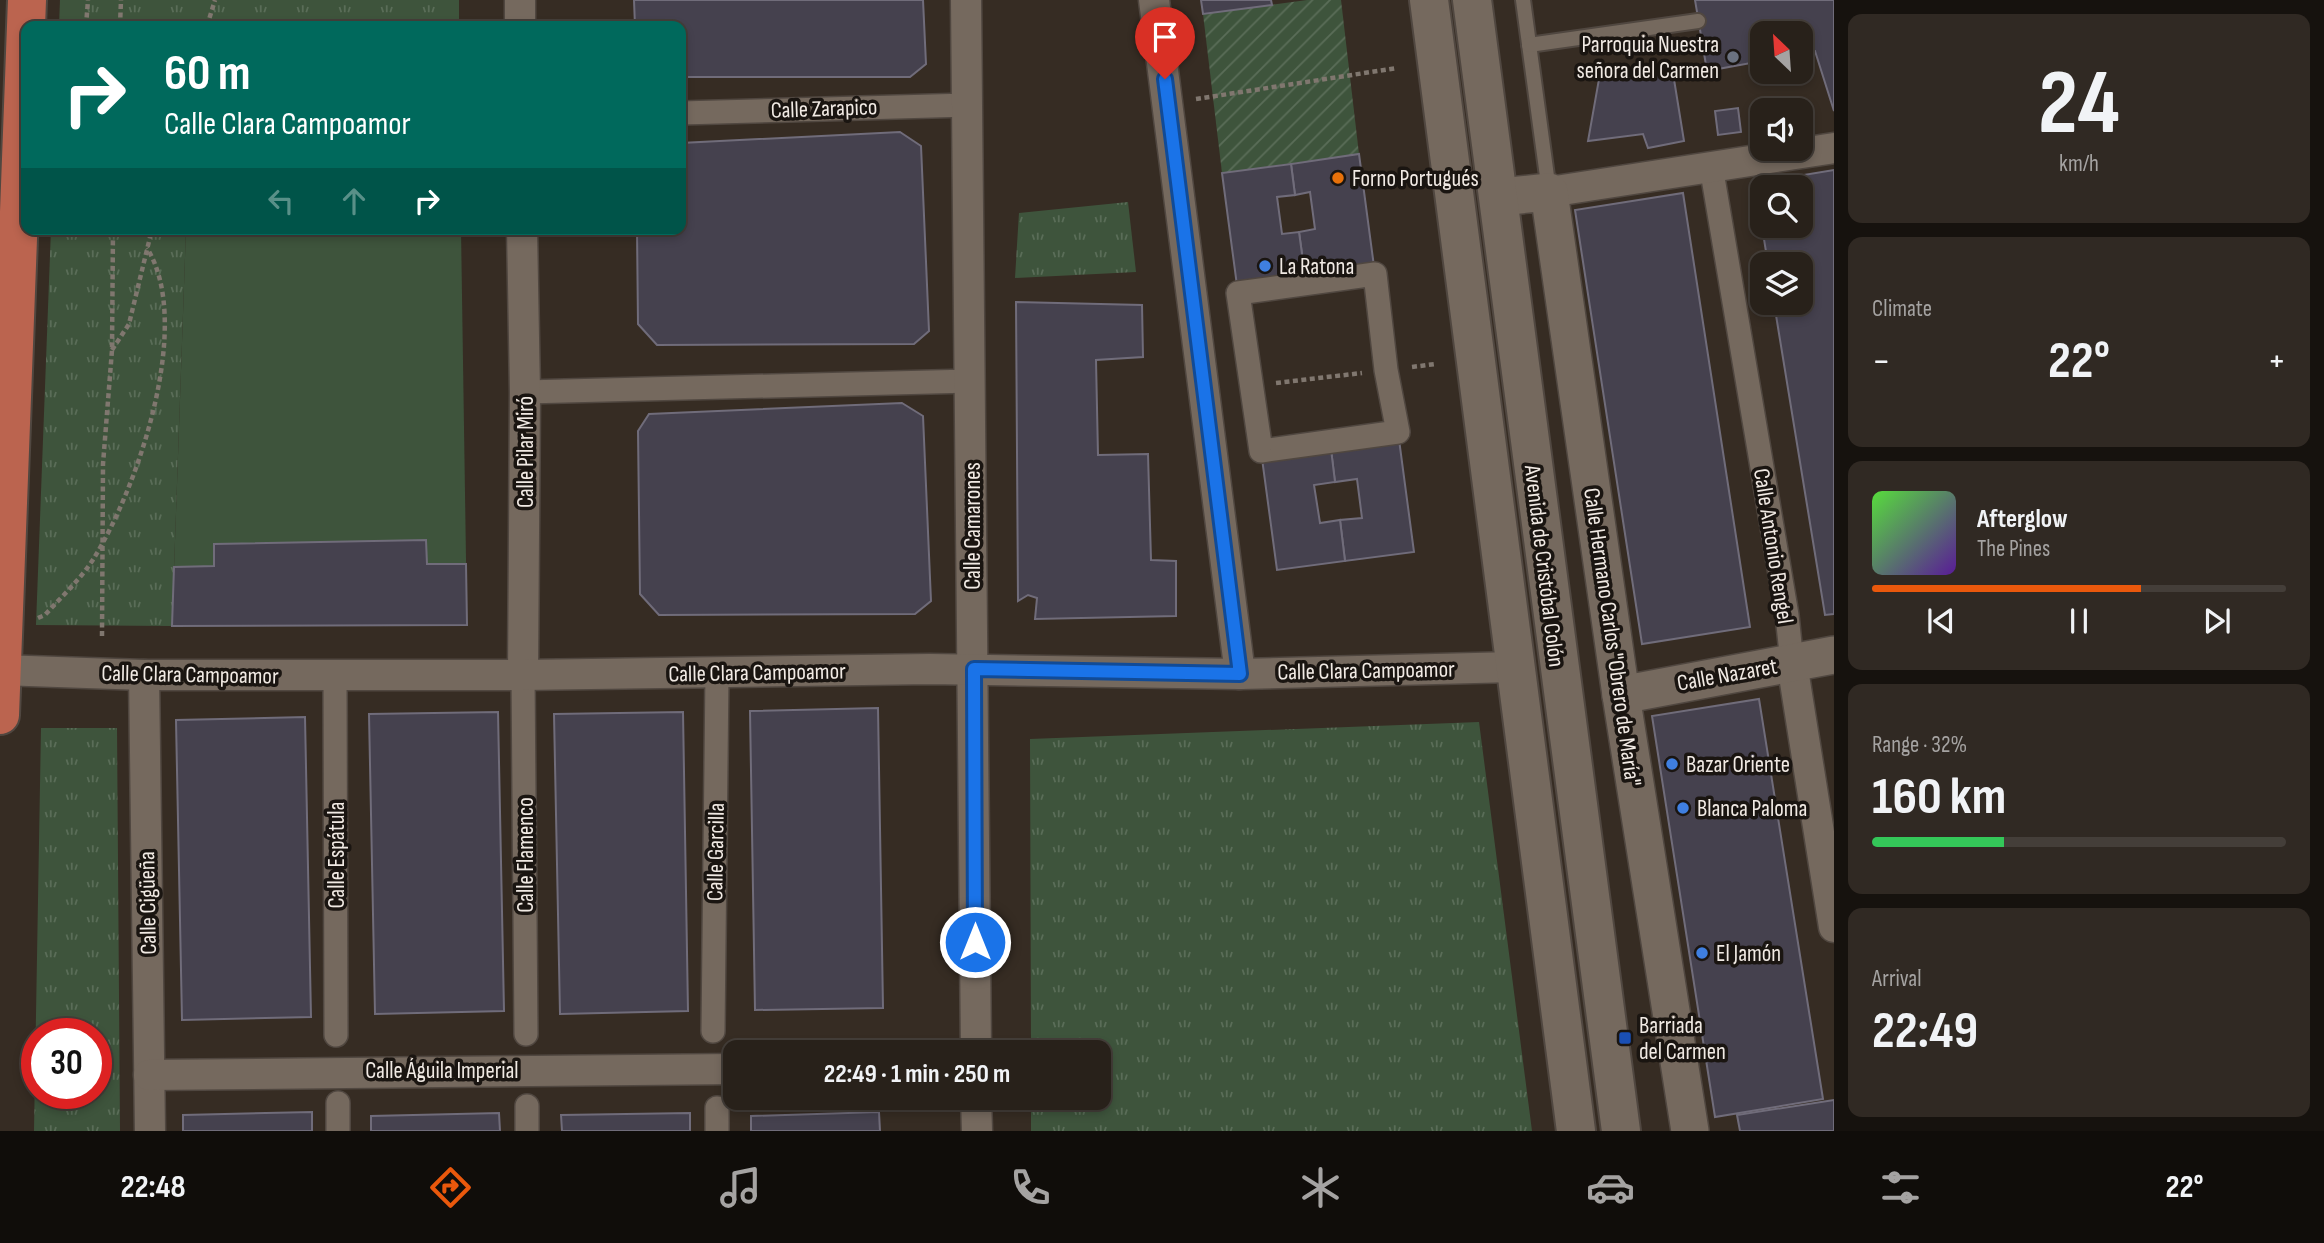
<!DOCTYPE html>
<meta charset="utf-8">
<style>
body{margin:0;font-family:"Sofia Sans Condensed",sans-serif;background:#302923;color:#f1f3f6;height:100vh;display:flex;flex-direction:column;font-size:26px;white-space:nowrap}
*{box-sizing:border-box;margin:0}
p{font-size:23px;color:#a5a3a2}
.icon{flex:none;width:38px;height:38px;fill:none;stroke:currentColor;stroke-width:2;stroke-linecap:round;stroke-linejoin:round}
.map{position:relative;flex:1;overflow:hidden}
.sheet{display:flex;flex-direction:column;gap:14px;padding:14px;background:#16120e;width:490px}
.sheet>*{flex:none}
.top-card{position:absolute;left:21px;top:21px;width:665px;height:214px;border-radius:14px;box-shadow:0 4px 10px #0003,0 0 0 2px #443e39;background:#00695c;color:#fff;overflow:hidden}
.needle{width:46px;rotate:335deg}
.controls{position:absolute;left:1750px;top:21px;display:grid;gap:14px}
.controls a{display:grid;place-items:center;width:63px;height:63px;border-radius:14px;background:#28211a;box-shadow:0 4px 10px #0003,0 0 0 2px #443e39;font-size:35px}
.speed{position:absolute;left:21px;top:1018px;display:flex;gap:14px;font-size:35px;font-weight:700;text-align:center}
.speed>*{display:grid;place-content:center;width:91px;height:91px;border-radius:50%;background:#28211a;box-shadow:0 4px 10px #0003,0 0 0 2px #443e39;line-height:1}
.speed .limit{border:10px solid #d22;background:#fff;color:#111}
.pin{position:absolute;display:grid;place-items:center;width:60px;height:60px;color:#fff;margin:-72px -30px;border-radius:50% 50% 50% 0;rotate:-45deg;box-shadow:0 0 7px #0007}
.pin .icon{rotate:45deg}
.me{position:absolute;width:77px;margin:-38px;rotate:0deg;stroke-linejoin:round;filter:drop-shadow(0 0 5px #0008)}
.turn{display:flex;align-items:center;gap:24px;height:147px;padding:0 28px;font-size:32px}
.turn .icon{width:91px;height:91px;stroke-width:2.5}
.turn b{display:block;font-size:49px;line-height:60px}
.lanes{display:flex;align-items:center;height:66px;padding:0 28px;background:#0003;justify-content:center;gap:35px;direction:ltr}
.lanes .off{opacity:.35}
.big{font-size:52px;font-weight:700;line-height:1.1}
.sheet .tile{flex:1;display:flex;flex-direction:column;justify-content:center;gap:10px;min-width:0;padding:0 24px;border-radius:14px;background:#302923}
.sheet .dial{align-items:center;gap:0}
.dial b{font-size:91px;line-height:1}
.song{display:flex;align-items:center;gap:21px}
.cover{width:84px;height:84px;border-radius:10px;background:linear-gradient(135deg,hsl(110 70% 55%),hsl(270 70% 35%))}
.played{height:7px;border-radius:4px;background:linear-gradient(90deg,#ea580c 65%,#443e39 65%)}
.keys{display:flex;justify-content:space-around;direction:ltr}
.heat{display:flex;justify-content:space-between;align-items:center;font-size:38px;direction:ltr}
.charge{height:10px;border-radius:5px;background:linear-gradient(90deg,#34c759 32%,#443e39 0)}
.trip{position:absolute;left:723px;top:1040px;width:388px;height:70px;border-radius:14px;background:#28211a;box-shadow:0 4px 10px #0003,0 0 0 2px #443e39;font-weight:700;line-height:70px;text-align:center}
.menu{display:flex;height:112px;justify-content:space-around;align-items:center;background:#100d0a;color:#a5a3a2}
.menu .icon{width:49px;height:49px}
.menu .current{color:#ea580c}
.menu b{font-size:32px;color:#f1f3f6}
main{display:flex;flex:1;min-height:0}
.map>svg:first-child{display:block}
.park{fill:url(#park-tufts);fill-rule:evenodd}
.garden{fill:url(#garden-furrows)}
.pitch{fill:#3e543c}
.building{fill:#45414e;stroke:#706c7a;stroke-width:2;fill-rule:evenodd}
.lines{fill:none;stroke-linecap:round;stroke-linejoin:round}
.service-casing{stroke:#504740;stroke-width:18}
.pedestrian-casing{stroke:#504740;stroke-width:26}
.minor-casing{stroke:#504740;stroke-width:33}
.tertiary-casing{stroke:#504740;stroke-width:40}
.secondary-casing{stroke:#504740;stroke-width:42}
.primary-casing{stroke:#504740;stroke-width:42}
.path{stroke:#80776f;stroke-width:4.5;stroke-dasharray:5 3.5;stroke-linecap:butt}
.service{stroke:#75695e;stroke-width:14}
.pedestrian{stroke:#75695e;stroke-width:23}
.minor{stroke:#75695e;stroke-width:30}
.tertiary{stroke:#75695e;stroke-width:37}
.secondary{stroke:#75695e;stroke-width:38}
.primary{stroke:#bb644f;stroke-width:38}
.route-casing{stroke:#114b97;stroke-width:18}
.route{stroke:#1a73e8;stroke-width:12}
.worship-dot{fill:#6b7280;stroke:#1a1511;stroke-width:2.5}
.food-dot{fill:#e8710a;stroke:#1a1511;stroke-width:2.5}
.shop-dot{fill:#3f7fe0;stroke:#1a1511;stroke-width:2.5}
.transit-dot{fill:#1a4fb4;stroke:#1a1511;stroke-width:2.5}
.labels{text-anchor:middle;stroke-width:7;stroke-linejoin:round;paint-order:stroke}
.poi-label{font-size:23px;fill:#f1eae4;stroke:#1a1511;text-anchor:start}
.street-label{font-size:23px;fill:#f1eae4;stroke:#1a1511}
</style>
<main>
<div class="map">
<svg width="1834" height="1131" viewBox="0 0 1834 1131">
<defs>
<pattern id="park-tufts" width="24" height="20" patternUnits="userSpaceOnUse" patternTransform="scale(1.75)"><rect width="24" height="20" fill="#3e543c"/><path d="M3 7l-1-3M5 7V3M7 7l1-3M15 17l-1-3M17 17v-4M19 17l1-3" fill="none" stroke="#5a6d58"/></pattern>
<pattern id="garden-furrows" width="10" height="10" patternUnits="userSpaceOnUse" patternTransform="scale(1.75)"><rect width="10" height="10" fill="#3e543c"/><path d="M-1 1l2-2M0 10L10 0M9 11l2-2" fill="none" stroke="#5a6d58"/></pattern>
</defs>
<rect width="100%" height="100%" fill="#362c23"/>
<g class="park">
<path d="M60,0H459V26H59Z"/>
<path d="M1128,202L1136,272L1015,278L1019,213Z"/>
<path d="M51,229H186L172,626L36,625Z"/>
<path d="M1479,722L1532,1131H1031V1097H1099V1052H1031L1030,739Z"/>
<path d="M41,728H117L120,1131H34ZM96,1034V1094H37V1034Z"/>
</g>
<path class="garden" d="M1307,0H1341L1359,154L1222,173L1203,14Z"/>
<path class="pitch" d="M186,229H461L467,625L172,626Z"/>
<g class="building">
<path d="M634,0H923L926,64L910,77H681V26H635Z"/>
<path d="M1201,0H1271L1272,5L1203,14Z"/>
<path d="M1695,0H1834V111L1815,51L1801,53V33H1762V61L1707,71Z"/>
<path d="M1672,67L1684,141L1648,148L1643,134L1588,141L1599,79Z"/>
<path d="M1738,108L1741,132L1718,135L1715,111Z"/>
<path d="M900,132L921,146L929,331L914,344L657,345L638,324L637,229H681V143Z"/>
<path d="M1359,154L1375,274L1306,283L1299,232L1315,229L1310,192L1295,195L1291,164Z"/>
<path d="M1291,164L1295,195L1277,197L1282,234L1299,232L1306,283L1238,293L1222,173Z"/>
<path d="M1834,170V614L1825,615L1774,303H1801V264H1768L1755,183ZM1762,187H1801V226H1762Z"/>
<path d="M1683,193L1750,627L1642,644L1575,210Z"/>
<path d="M1016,302L1142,305L1143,357L1096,360L1098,455L1148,454L1151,560L1176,561V616L1035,619L1037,598L1028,595L1018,601Z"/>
<path d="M902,403L923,416L931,601L915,614L659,615L640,594L638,431L649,414Z"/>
<path d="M1398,432L1414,552L1345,561L1340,520L1362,518L1357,479L1335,482L1330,441Z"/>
<path d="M1330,441L1335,482L1314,485L1320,523L1340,520L1345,561L1277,570L1261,451Z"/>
<path d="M426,540L427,564H466L467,625L172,626L174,567L214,566V544Z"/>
<path d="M1759,699L1823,1099L1715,1117L1652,716Z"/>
<path d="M878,708L883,1008L755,1010L750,711Z"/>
<path d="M498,712L504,1011L375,1014L369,714Z"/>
<path d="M683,712L688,1011L560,1014L554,714Z"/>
<path d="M305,717L311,1017L182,1020L176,720Z"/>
<path d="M1834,1100V1131H1740L1737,1115Z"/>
<path d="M312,1112V1131H183V1115Z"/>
<path d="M879,1112L880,1131H751V1116Z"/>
<path d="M499,1113L500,1131H371V1116Z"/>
<path d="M690,1113V1131H562L561,1115Z"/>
</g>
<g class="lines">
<g class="service-casing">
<g id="service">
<path d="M1523,0L1549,191"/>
<path d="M1529,45L1698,21"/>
</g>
</g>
<g class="pedestrian-casing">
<g id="pedestrian">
<path d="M681,113L968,105"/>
<path d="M1711,166L1787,615L1792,663"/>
<path d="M1375,274L1386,370L1398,432L1261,451L1238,293Z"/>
<path d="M525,392L971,381"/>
<path d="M335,675L336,1035"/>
<path d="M523,675L526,1034"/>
<path d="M713,1031L717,673"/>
<path d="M338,1103V1131"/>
<path d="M527,1106V1131"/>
<path d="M717,1108V1131"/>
</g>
</g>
<g class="minor-casing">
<g id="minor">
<path d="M520,0V26"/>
<path d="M966,0L976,1052"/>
<path d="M1154,0L1240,674"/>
<path d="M1549,192L1834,148"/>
<path d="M522,229L525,392L523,675"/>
<path d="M1792,663L1834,927"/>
<path d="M0,670L144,675H523L930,669L1240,674L1514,667"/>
<path d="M144,675L150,1131"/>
<path d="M149,1075L735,1069"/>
<path d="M976,1097L977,1131"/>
</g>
</g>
<g class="tertiary-casing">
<g id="tertiary">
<path d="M1499,197L1549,192L1621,695L1690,1131"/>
<path d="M1621,695L1834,655"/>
</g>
</g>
<g class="secondary-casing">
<g id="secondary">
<path d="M1429,0L1576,1131"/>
<path d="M1472,0L1621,1131"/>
</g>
</g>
<g class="primary-casing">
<path id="primary" d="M0,715L27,0"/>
</g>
<g class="path">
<path d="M86,26L88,0"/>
<path d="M120,26L121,0"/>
<path d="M207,26L215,0"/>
<path d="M1196,99L1397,68"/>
<path d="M112,350L129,324L152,229"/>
<path d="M1412,367L1435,364"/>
<path d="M1276,383L1362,373"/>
<path d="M38,618L45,615C62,596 81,579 94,558C138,487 194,324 147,248"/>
<path d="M102,636L103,464L112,350L113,229"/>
</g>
<use href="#service" class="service"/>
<use href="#pedestrian" class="pedestrian"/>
<use href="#minor" class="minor"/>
<use href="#tertiary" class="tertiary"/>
<use href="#secondary" class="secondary"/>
<use href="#primary" class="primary"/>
</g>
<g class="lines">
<g class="route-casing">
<path id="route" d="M975,942L974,669L1240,674L1165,79"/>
</g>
<use href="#route" class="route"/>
</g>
<circle class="worship-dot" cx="1733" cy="57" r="7"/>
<circle class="food-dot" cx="1338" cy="178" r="7"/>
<g class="shop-dot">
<circle cx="1265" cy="266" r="7"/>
<circle cx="1672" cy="764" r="7"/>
<circle cx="1683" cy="808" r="7"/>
<circle cx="1702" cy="953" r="7"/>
</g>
<rect class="transit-dot" x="1618" y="1031" width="14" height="14" rx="3.5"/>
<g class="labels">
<g class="poi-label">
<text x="1719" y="52" text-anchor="end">Parroquia Nuestra<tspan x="1719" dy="26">señora del Carmen</tspan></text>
<text x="1352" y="186">Forno Portugués</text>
<text x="1279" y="274">La Ratona</text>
<text x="1686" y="772">Bazar Oriente</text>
<text x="1697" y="816">Blanca Paloma</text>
<text x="1716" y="961">El Jamón</text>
<text x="1639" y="1033">Barriada<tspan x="1639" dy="26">del Carmen</tspan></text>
</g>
<g class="street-label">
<text transform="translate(824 108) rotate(-2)" y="8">Calle Zarapico</text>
<text transform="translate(525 452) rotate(-90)" y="8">Calle Pilar Miró</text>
<text transform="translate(972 526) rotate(-90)" y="8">Calle Camarones</text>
<text transform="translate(1774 546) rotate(81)" y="8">Calle Antonio Rengel</text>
<text transform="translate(1545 566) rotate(83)" y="8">Avenida de Cristóbal Colón</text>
<text transform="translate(1613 637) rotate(82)" y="8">Calle Hermano Carlos "Obrero de María"</text>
<text transform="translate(1366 670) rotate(-1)" y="8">Calle Clara Campoamor</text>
<text transform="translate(757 672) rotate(-1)" y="8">Calle Clara Campoamor</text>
<text transform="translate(190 674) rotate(1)" y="8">Calle Clara Campoamor</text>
<text transform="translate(1727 674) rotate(-10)" y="8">Calle Nazaret</text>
<text transform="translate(715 852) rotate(-89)" y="8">Calle Garcilla</text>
<text transform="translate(336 855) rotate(-90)" y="8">Calle Espátula</text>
<text transform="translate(525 855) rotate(-90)" y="8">Calle Flamenco</text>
<text transform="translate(147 903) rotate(-91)" y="8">Calle Cigüeña</text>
<text x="442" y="1078">Calle Águila Imperial</text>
</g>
</g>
</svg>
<div class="controls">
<a><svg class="needle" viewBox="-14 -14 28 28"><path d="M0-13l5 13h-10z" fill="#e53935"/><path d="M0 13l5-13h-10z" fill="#a5a3a2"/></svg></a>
<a><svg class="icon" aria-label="sound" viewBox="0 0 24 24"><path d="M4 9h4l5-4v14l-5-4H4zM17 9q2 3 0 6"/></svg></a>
<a><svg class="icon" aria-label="search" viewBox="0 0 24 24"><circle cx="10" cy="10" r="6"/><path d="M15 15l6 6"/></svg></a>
<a><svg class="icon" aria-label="layers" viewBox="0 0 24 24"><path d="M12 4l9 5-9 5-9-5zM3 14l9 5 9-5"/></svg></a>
</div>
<div class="speed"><div class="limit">30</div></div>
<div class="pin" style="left:1165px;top:79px;background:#d93025"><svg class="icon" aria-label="arrive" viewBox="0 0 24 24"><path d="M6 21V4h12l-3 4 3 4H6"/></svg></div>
<svg class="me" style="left:975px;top:942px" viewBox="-20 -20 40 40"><circle r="17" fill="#1a73e8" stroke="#fff" stroke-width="3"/><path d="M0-11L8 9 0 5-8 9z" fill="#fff"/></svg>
<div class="trip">22:49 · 1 min · 250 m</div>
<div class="top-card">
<div class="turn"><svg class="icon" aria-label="right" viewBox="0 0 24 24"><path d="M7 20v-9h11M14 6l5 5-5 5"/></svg><div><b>60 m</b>Calle Clara Campoamor</div></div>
<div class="lanes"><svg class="icon off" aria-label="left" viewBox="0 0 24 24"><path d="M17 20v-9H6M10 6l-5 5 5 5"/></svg><svg class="icon off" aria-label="ahead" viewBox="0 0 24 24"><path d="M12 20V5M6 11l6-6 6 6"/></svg><svg class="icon" aria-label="right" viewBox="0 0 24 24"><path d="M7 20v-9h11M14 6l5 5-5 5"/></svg></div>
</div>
</div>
<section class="sheet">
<div class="tile dial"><b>24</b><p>km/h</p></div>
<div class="tile"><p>Climate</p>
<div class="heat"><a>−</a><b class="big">22°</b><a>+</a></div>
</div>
<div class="tile">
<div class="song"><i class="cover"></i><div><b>Afterglow</b><p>The Pines</p></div></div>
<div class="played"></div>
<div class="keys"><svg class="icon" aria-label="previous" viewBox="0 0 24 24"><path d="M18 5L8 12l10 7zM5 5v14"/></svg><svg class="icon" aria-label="pause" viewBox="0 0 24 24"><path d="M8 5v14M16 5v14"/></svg><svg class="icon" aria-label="next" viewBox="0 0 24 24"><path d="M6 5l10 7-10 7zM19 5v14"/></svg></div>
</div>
<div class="tile"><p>Range · 32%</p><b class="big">160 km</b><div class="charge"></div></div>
<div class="tile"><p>Arrival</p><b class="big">22:49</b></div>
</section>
</main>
<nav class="menu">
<b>22:48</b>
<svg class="icon current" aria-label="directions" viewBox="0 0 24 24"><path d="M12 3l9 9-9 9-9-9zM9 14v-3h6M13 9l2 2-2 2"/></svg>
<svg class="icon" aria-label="music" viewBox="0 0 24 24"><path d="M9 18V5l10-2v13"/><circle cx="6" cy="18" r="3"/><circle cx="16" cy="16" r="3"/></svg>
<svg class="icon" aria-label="phone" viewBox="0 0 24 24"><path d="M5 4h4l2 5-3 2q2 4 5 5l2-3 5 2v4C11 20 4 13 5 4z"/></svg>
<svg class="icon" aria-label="climate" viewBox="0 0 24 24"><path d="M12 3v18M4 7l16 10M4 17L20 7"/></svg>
<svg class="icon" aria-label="car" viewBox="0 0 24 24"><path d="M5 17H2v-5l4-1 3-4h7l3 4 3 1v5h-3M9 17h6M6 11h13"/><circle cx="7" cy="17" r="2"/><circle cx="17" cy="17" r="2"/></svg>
<svg class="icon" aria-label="filters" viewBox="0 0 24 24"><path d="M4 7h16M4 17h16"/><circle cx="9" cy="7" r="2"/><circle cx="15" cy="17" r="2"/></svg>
<b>22°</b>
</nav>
